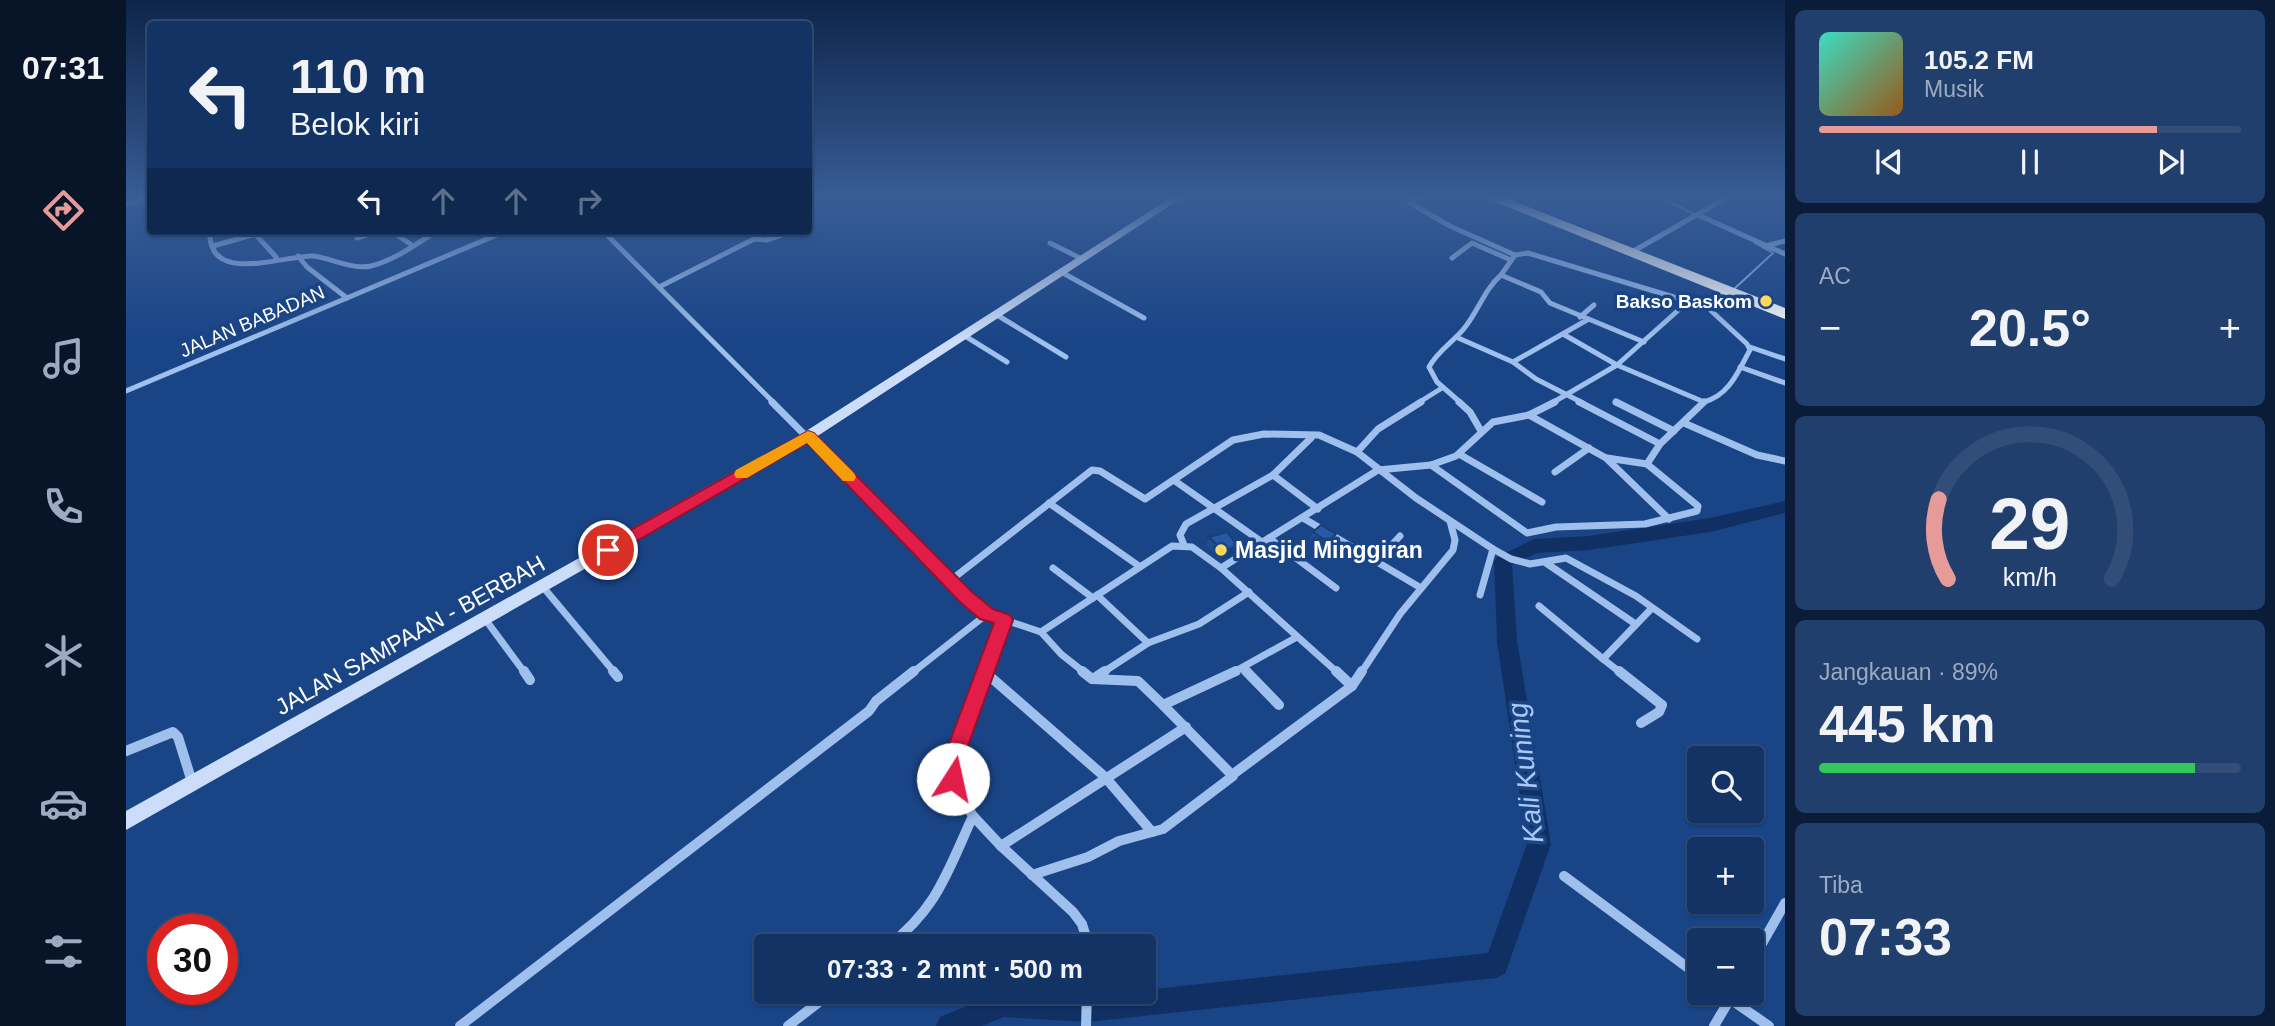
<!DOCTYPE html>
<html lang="id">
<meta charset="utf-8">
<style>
body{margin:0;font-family:Arial,sans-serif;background:#203f6d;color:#f1f3f6;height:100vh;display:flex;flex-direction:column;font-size:26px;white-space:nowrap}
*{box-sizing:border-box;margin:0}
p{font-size:23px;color:#9daabf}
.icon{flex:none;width:38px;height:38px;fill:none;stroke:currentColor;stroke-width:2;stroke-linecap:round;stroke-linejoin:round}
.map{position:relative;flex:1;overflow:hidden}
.panel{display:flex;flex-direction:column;gap:10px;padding:10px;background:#0a1c37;width:490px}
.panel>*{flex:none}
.hud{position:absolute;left:21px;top:21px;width:665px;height:214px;border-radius:7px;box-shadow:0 2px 5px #0004,0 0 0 2px #324e78;background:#133364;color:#f1f3f6;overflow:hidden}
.tools{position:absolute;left:1561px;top:746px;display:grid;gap:14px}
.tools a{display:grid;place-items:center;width:77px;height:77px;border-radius:7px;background:#133364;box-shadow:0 2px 5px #0004,0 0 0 2px #324e78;font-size:35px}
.speed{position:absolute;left:21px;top:914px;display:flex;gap:14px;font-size:35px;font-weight:700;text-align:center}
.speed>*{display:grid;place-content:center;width:91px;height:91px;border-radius:50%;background:#133364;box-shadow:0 2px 5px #0004,0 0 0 2px #324e78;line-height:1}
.speed .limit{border:10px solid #d22;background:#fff;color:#111}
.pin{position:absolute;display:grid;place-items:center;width:60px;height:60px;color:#fff;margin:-30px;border:4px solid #fff;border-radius:50%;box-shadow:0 2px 7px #0007}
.me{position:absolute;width:77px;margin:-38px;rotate:10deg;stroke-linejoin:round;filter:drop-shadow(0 0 5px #0008)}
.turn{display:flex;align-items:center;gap:24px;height:147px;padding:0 28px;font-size:32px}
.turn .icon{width:91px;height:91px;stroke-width:2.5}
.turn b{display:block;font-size:49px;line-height:60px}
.lanes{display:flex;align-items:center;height:66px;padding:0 28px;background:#0003;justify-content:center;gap:35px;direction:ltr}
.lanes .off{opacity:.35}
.big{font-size:52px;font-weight:800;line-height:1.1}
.panel .card{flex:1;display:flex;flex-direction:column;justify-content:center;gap:10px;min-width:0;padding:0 24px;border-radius:10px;background:#203f6d}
.panel .dial{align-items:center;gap:0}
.dial svg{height:182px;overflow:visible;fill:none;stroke:#324e78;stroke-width:7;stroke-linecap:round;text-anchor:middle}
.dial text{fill:#f1f3f6;stroke:none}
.song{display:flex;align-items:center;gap:21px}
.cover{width:84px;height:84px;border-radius:10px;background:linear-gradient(135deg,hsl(170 70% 55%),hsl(30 70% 35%))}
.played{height:7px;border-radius:4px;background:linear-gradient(90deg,#e69b98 80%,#324e78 80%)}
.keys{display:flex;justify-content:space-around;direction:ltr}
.heat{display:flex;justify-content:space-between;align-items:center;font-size:38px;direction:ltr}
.charge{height:10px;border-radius:5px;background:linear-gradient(90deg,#34c759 89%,#324e78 0)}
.trip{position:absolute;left:628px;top:934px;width:402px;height:70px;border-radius:7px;background:#133364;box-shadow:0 2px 5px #0004,0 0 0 2px #324e78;font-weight:800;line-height:70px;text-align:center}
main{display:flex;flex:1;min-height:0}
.tabs{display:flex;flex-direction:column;width:126px;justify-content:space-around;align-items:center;background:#081428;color:#9daabf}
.tabs .icon{width:49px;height:49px}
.tabs .current{color:#e69b98}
.tabs b{font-size:32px;color:#f1f3f6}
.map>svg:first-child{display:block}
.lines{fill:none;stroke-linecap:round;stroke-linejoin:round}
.stream{stroke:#92b9ef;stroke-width:2}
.river{fill:#103064;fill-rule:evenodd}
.street-far2{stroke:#9fbfed;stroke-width:5}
.street-far1{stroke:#9fbfed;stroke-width:7}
.street{stroke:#9fbfed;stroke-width:10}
.secondary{fill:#ccddf9;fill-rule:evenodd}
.highway{fill:#fff;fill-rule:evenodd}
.wall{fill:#224d8e}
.shaded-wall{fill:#1b3f74}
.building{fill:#275aa5;stroke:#1b3f74;stroke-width:2}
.route{fill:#e11d48;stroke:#92132f;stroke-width:2}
.slow{fill:#f59e0b}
.poi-dot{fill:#ffd75b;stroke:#194486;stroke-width:2.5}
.labels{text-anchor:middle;stroke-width:7;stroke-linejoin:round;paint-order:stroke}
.far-poi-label{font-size:19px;font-weight:bold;fill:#fff;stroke:#194486;text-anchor:end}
.far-street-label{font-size:19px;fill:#fff;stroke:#194486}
.poi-label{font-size:23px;font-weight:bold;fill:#fff;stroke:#194486;text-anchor:start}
.street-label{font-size:23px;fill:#fff;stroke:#194486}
.near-water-label{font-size:28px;font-style:italic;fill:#abc9f4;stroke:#194486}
</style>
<main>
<nav class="tabs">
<b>07:31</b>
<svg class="icon current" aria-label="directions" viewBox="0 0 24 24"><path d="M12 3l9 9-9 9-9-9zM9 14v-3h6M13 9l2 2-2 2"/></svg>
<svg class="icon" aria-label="music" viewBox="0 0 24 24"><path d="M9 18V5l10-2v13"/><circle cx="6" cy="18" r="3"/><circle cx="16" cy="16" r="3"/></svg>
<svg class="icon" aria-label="phone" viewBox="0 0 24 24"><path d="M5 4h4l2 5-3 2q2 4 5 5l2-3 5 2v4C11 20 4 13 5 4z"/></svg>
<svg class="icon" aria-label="climate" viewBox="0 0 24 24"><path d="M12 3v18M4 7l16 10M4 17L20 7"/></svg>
<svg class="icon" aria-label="car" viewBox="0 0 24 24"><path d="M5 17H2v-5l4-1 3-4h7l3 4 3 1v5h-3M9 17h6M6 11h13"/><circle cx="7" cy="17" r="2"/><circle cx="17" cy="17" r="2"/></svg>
<svg class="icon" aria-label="filters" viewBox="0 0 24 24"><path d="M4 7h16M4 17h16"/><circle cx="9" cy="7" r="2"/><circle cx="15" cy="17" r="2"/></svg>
</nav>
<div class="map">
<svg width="1659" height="1026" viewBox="0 0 1659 1026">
<rect width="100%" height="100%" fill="#194486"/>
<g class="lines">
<g class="stream">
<path d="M1534,197L1568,214"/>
<path d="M1607,290L1647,253L1629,243"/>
<path d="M1594,302L1602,294"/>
</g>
<path class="river" d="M1659,501V513L1584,532L1463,550L1411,553L1386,565L1391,641L1425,844L1379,974L1370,978L961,1022L878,1017L856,1026H810L814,1017L874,992L961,996L1018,992V990L1362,953L1401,844L1371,641L1368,562L1371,557L1408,539L1463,536L1584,518Z"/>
<g class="street-far2">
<path d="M1292,197L1284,203L1324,226L1389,255"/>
<path d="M0,204L24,197"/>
<path d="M1572,215L1659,254"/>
<path d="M84,231C81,286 158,255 187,256C205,258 227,270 245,266C269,260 290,244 311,231"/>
<path d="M265,231L286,245"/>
<path d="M477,231L648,403"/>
<path d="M129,234L150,257"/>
<path d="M231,238L254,231"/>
<path d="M924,243L956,259"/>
<path d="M87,246L140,231"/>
<path d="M1639,246L1659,241"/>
<path d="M1504,253L1602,197"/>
<path d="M172,256L181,267L221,298"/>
<path d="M1326,258L1346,243L1385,260"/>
<path d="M937,273L1018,318"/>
<path d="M533,287L628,239L640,240L669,231"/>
<path d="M1581,307L1601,291"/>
<path d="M871,315L940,357"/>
<path d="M1454,317L1468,305"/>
<path d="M1437,334L1491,365L1578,402C1604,395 1612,371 1624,350L1621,344L1581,307L1402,253L1389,255L1375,275L1415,292L1424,303L1518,342"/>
<path d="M839,336L881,362"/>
<path d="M1330,337L1387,362L1410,379L1457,403"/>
<path d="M1624,347L1659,359"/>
<path d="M1387,362L1461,320"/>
<path d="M1614,367L1659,383"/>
<path d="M0,391L380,231"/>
<path d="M1490,402L1493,403"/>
<path d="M1292,403L1316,388"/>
<path d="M1335,403L1311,382L1303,367C1312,350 1329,341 1340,326C1353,309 1359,289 1375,275"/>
<path d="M1426,403L1491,365L1557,306L1566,302"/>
</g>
<g class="street-far1">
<path d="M646,402L840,597L861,614L915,632"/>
<path d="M1333,402L1344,412L1355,431"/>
<path d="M1453,402L1534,444"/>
<path d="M1490,402L1548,431"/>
<path d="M1403,415L1480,458L1543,519"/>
<path d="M1558,423L1631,455L1659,461"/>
<path d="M1231,452L1252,429L1295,402"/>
<path d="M1333,454L1416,502"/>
<path d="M1481,458L1521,464L1534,444L1578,402"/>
<path d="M1305,465L1401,533L1430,527L1519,524L1571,511L1572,506L1521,464"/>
<path d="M1429,472L1463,448"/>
<path d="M1147,475L1192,509"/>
<path d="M1049,481L1136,542"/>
<path d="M923,503L1013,566"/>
<path d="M1177,518L1295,588"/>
<path d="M1143,538L1210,588"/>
<path d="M1058,545L1054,535L1060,524L1147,475L1185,438"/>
<path d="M1367,549L1385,559L1404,564L1440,558L1510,596L1571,639"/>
<path d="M1250,562L1274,536"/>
<path d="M1420,563L1508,623"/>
<path d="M927,568L967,598"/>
<path d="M1095,568L1212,673"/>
<path d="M825,580L966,470L974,471L1019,499L1107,440L1138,434L1193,435L1231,452L1290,498L1367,549L1354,595"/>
<path d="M417,587L489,673"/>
<path d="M971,595L1022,643L1073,624L1123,592"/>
<path d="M1413,606L1477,659"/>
<path d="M359,619L399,673"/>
<path d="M1117,668L1122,673"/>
<path d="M786,673L861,614"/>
<path d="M859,673L878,620"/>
<path d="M959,673L935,654L915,632L1046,546L1066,547L1095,568L1252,470L1305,465L1330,456L1367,422L1403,415L1429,402"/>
<path d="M976,673L1022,643"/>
<path d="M1106,673L1171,637"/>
<path d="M1235,673L1274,614L1327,550L1329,540L1324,521"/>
<path d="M1495,673L1477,659L1526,608"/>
</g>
<g class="street">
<path d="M398,671L404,680"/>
<path d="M487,671L492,677"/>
<path d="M956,671L966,679L1012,681L1037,705"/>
<path d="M1110,671L1037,705L1106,775L1226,686L1236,671"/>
<path d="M1120,671L1153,705"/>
<path d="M1210,671L1226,686"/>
<path d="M1493,671L1536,705L1533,712L1515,723"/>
<path d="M860,673L979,777L1026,832"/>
<path d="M967,679L979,671"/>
<path d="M0,751L47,732L52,737L66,782"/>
<path d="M847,816L875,846L947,912L956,924L963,947"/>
<path d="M875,846L1060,727"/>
<path d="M906,875L962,857L993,841L1037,829L1107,776"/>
<path d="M1438,876L1573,976"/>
<path d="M761,947C812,908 821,872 847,816L831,790L827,760L859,671"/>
<path d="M1626,961L1659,903"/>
<path d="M1595,992L1604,999L1608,992"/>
<path d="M334,1026L743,711L750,701L788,671"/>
<path d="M662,1026L706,992"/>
<path d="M960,1026L961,992"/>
<path d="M1588,1026L1604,999L1643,1026"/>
</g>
<path class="secondary" d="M1046,197H1057L687,439L0,830V811L677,433Z"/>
<path class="highway" d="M1357,197H1377L1659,308V319Z"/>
</g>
<g class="wall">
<path d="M1187,532L1210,534L1206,543L1199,550L1183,540Z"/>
<path d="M1083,537L1111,545L1108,553L1095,560L1080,545Z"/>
</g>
<g class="shaded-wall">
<path d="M1210,534L1206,543L1199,550L1202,542Z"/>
<path d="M1111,545L1108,553L1095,560L1098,552Z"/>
</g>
<g class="building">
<path d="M1195,525L1210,534L1202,542L1187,532Z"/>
<path d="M1101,532L1111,545L1098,552L1083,537Z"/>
</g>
<linearGradient id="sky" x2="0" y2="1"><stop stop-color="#0e254a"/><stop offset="0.58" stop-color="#385c95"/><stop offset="1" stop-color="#385c95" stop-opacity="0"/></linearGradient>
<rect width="1659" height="341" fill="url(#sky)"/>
<path class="route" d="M682,431L688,433L846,592L867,609L884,615L887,620L837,760L834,786L827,789L820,786L817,779V760L868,623L854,619L834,602L681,443L488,554L482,556L474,550L476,546Z"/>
<path class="slow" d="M682,431L688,433L728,473L730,477L728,481H717L681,443L621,478H610L608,474L610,470Z"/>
<g class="poi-dot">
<circle cx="1640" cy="301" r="7"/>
<circle cx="1095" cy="550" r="7"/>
</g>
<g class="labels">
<g class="far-poi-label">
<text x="1626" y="308">Bakso Baskom</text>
</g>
<g class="far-street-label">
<text transform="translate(126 321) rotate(-23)" y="7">JALAN BABADAN</text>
</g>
<g class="poi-label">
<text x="1109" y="558">Masjid Minggiran</text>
</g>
<g class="street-label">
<text transform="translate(284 635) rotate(-29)" y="8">JALAN SAMPAAN - BERBAH</text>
</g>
<g class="near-water-label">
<text transform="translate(1399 773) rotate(-97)" y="10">Kali Kuning</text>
</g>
</g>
</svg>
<div class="tools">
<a><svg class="icon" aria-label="search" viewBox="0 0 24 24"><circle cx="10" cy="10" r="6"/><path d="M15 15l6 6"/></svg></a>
<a>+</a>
<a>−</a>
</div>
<div class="speed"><div class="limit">30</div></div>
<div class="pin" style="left:482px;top:550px;background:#d93025"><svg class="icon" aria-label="arrive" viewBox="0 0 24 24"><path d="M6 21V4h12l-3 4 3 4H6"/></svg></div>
<svg class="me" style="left:827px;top:779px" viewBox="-20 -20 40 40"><circle r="19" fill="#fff"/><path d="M0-13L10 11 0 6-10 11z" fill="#e11d48"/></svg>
<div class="trip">07:33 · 2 mnt · 500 m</div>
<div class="hud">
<div class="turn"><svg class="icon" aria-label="left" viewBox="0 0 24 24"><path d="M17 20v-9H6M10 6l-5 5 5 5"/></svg><div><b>110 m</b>Belok kiri</div></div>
<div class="lanes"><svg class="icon" aria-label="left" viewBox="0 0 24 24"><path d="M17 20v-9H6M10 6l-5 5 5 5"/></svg><svg class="icon off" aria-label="ahead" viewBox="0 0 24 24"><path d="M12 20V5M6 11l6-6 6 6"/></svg><svg class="icon off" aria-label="ahead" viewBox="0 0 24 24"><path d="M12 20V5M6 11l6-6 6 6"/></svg><svg class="icon off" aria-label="right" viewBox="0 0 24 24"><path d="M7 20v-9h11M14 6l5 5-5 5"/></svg></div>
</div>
</div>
<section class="panel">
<div class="card">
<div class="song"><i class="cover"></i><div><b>105.2 FM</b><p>Musik</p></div></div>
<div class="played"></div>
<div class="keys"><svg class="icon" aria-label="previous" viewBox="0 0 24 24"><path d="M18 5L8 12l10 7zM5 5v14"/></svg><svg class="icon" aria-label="pause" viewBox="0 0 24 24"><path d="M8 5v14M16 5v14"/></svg><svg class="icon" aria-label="next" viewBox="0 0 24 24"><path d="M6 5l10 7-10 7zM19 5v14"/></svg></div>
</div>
<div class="card"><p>AC</p>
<div class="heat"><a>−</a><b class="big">20.5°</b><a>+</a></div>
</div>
<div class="card dial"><svg viewBox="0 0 100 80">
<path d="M14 69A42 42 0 1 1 86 69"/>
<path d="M14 69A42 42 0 0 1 10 34" stroke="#e69b98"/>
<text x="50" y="56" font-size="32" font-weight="700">29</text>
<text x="50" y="72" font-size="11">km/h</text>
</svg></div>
<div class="card"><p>Jangkauan · 89%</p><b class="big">445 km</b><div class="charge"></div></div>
<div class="card"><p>Tiba</p><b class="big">07:33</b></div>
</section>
</main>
